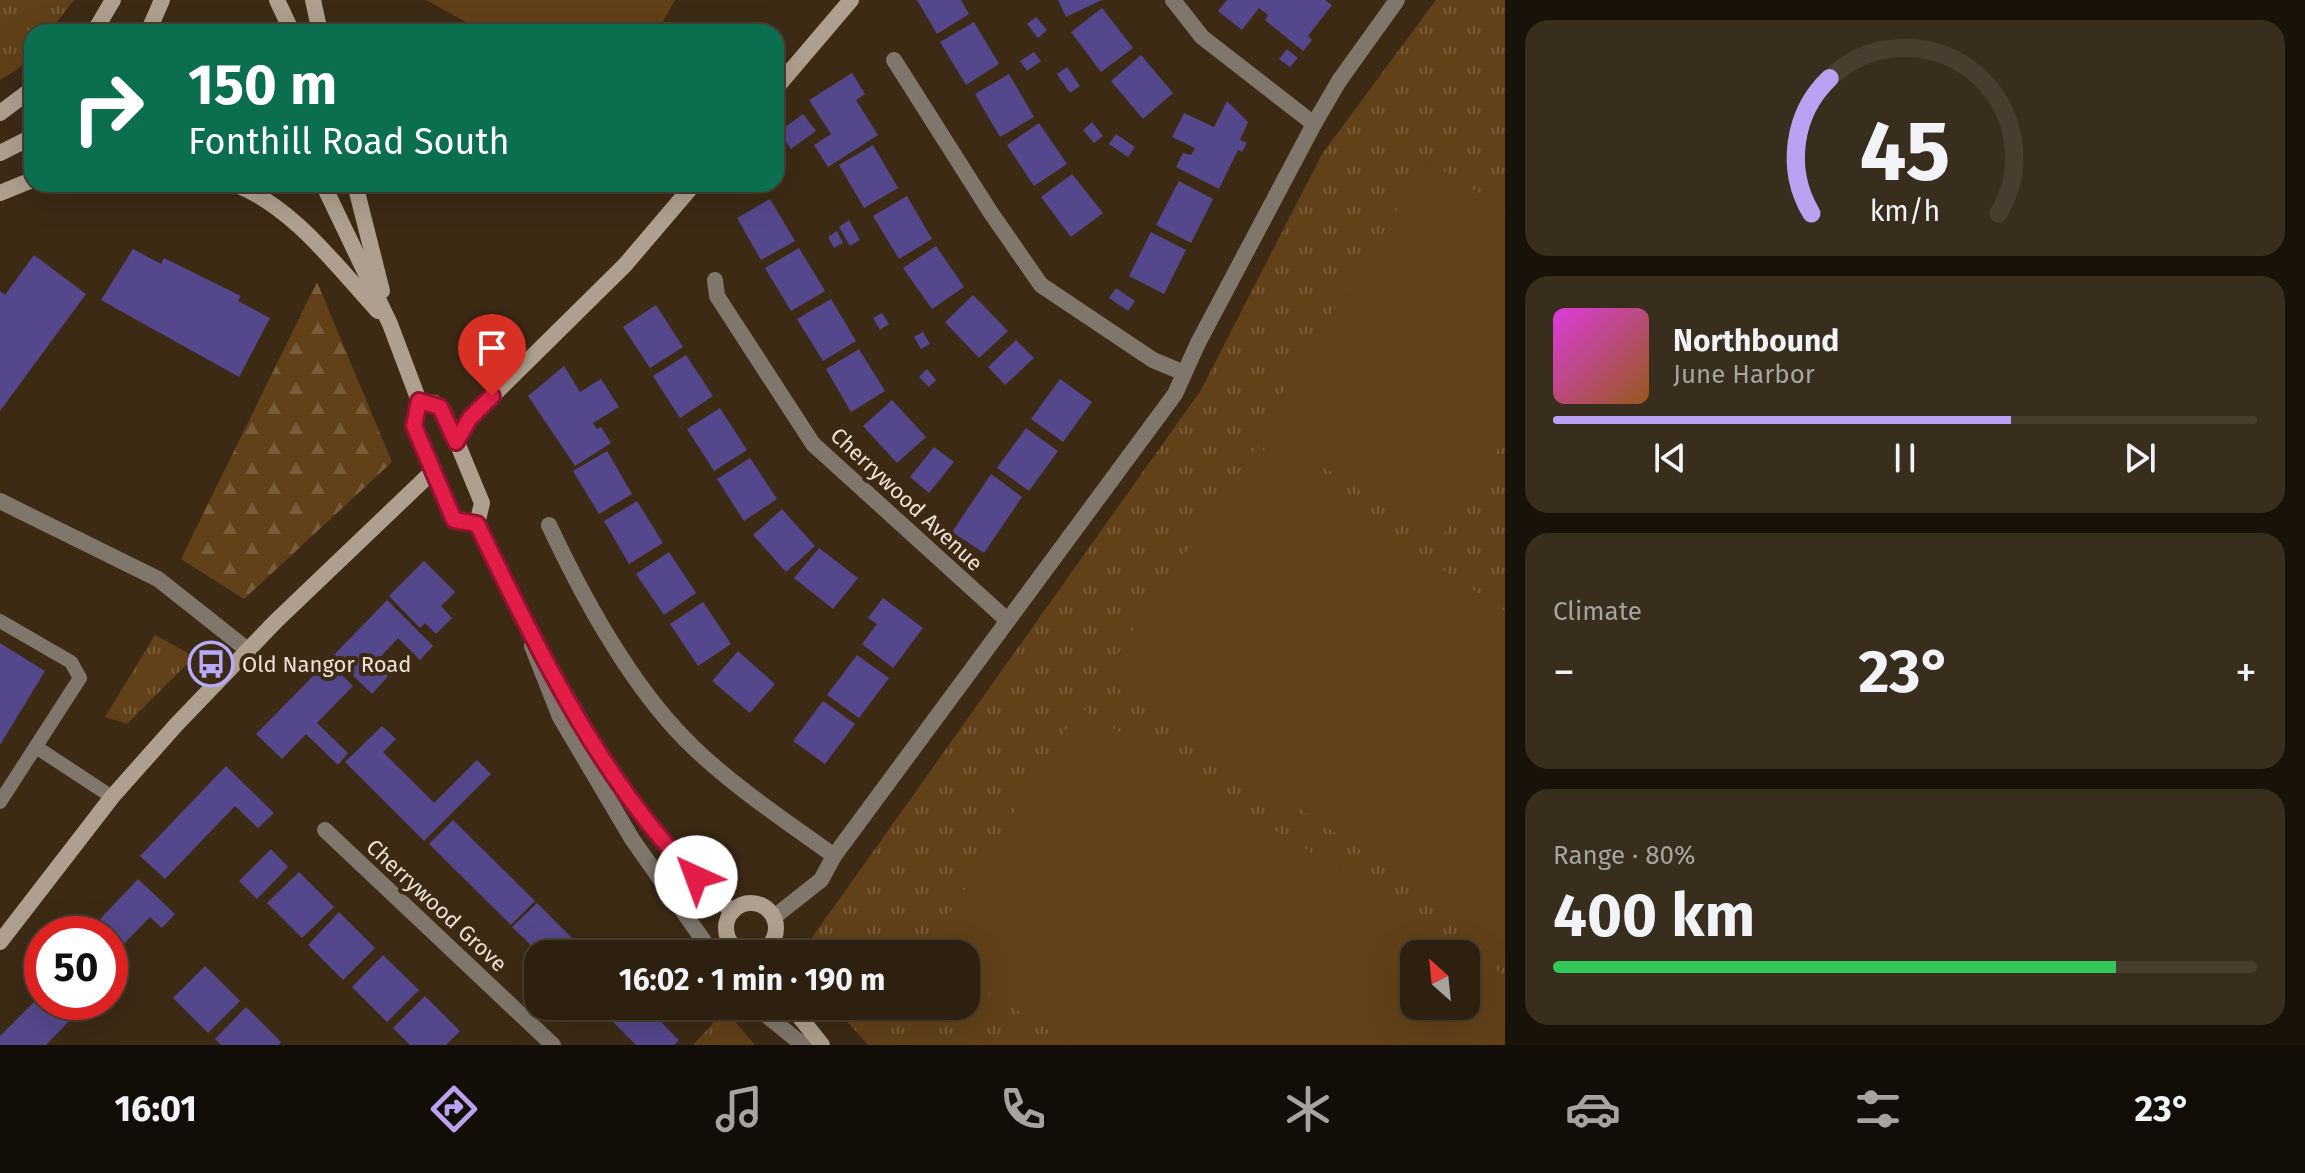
<!DOCTYPE html>
<meta charset="utf-8">
<style>
body{margin:0;font-family:"Fira Sans",sans-serif;background:#392d1e;color:#f1f3f6;height:100vh;display:flex;flex-direction:column;font-size:30px;white-space:nowrap}
*{box-sizing:border-box;margin:0}
p{font-size:26px;color:#a7a39f}
.icon{flex:none;width:44px;height:44px;fill:none;stroke:currentColor;stroke-width:2;stroke-linecap:round;stroke-linejoin:round}
.map{position:relative;flex:1;overflow:hidden}
.panel{display:flex;flex-direction:column;gap:20px;padding:20px;background:#191209;width:800px}
.panel>*{flex:none}
.top-card{position:absolute;left:24px;top:24px;width:760px;height:168px;border-radius:24px;box-shadow:0 8px 32px #0002,0 0 0 2px #483e30;background:#0b6e4f;color:#fff;overflow:hidden}
.needle{width:52px;rotate:333deg}
.fabs{position:absolute;left:1400px;top:940px;display:grid;gap:16px}
.fabs a{display:grid;place-items:center;width:80px;height:80px;border-radius:16px;background:#2d2010;box-shadow:0 8px 32px #0002,0 0 0 2px #483e30;font-size:40px}
.speed{position:absolute;left:24px;top:916px;display:flex;gap:16px;font-size:40px;font-weight:700;text-align:center}
.speed>*{display:grid;place-content:center;width:104px;height:104px;border-radius:50%;background:#2d2010;box-shadow:0 8px 32px #0002,0 0 0 2px #483e30;line-height:1}
.speed .limit{border:12px solid #d22;background:#fff;color:#111}
.pin{position:absolute;display:grid;place-items:center;width:68px;height:68px;color:#fff;margin:-82px -34px;border-radius:50% 50% 50% 0;rotate:-45deg;box-shadow:0 0 8px #0007}
.pin .icon{rotate:45deg}
.me{position:absolute;width:88px;margin:-44px;rotate:317deg;stroke-linejoin:round;filter:drop-shadow(0 0 6px #0008)}
.turn{display:flex;align-items:center;gap:28px;height:168px;padding:0 32px;font-size:36px}
.turn .icon{width:104px;height:104px;stroke-width:2.5}
.turn b{display:block;font-size:56px;line-height:68px}
.big{font-size:60px;font-weight:700;line-height:1.1}
.panel .tile{flex:1;display:flex;flex-direction:column;justify-content:center;gap:12px;min-width:0;padding:0 28px;border-radius:24px;background:#392d1e}
.panel .dial{align-items:center;gap:0}
.dial svg{height:208px;overflow:visible;fill:none;stroke:#483e30;stroke-width:7;stroke-linecap:round;text-anchor:middle}
.dial text{fill:#f1f3f6;stroke:none}
.song{display:flex;align-items:center;gap:24px}
.cover{width:96px;height:96px;border-radius:12px;background:linear-gradient(135deg,hsl(300 70% 55%),hsl(30 70% 35%))}
.played{height:8px;border-radius:4px;background:linear-gradient(90deg,#bca0f2 65%,#483e30 65%)}
.keys{display:flex;justify-content:space-around;direction:ltr}
.heat{display:flex;justify-content:space-between;align-items:center;font-size:44px;direction:ltr}
.charge{height:12px;border-radius:6px;background:linear-gradient(90deg,#34c759 80%,#483e30 0)}
.trip{position:absolute;left:524px;top:940px;width:456px;height:80px;border-radius:24px;background:#2d2010;box-shadow:0 8px 32px #0002,0 0 0 2px #483e30;font-weight:700;line-height:80px;text-align:center}
.menu{display:flex;height:128px;justify-content:space-around;align-items:center;background:#120d06;color:#a7a39f}
.menu .icon{width:56px;height:56px}
.menu .current{color:#bca0f2}
.menu b{font-size:36px;color:#f1f3f6}
main{display:flex;flex:1;min-height:0}
.map>svg:first-child{display:block}
.grass{fill:url(#grass-tufts);fill-rule:evenodd}
.forest{fill:url(#forest-firs)}
.garden{fill:#624118;fill-rule:evenodd}
.building{fill:#55478b}
.lines{fill:none;stroke-linecap:round;stroke-linejoin:round}
.lane{stroke:#80766c;stroke-width:14}
.street{stroke:#80766c;stroke-width:16}
.secondary{stroke:#ae9f8e;stroke-width:16}
.route-casing{stroke:#92132f;stroke-width:20}
.route{stroke:#e11d48;stroke-width:14}
.labels{text-anchor:middle;stroke-width:8;stroke-linejoin:round;paint-order:stroke}
.street-label{font-size:22px;fill:#eee2d6;stroke:#3c2a15}
.poi-label{font-size:22px;fill:#eee2d6;stroke:#3c2a15;text-anchor:start}
</style>
<main>
<div class="map">
<svg width="1505" height="1045" viewBox="0 0 1505 1045">
<defs>
<pattern id="grass-tufts" width="24" height="20" patternUnits="userSpaceOnUse" patternTransform="scale(2)"><rect width="24" height="20" fill="#624118"/><path d="M3 7l-1-3M5 7V3M7 7l1-3M15 17l-1-3M17 17v-4M19 17l1-3" fill="none" stroke="#795c39"/></pattern>
<pattern id="forest-firs" width="22" height="20" patternUnits="userSpaceOnUse" patternTransform="scale(2)"><rect width="22" height="20" fill="#624118"/><path d="M5 1l3.5 6h-7zM16 11l3.5 6h-7z" fill="#795c39"/></pattern>
</defs>
<rect width="100%" height="100%" fill="#3c2a15"/>
<g class="grass">
<path d="M0,0H74L49,32H32C32,62 25,65 0,80Z"/>
<path d="M1436,0H1505V1045H868L833,1006H966V954H806L811,939L1201,390L1322,154ZM1414,954H1466V1006H1414Z"/>
<path d="M155,635L188,653V663L127,724L105,717Z"/>
<path d="M725,1010L755,1045H693Z"/>
</g>
<path class="forest" d="M317,282L392,462L244,599L181,559Z"/>
<g class="garden">
<path d="M426,0H675L657,32H484Z"/>
<path d="M1428,161L1505,209V438L1440,540L1260,428Z"/>
<path d="M1257,446L1505,611V946L1102,677Z"/>
<path d="M1080,707L1505,975V1032L1497,1045H1072L966,978V954L925,952ZM1414,954H1466V1006H1414Z"/>
</g>
<g class="building">
<path d="M917,0H961L969,14L937,34Z"/>
<path d="M1058,0H1102L1066,17Z"/>
<path d="M1227,0H1325L1332,5L1308,36L1312,40L1303,51L1265,20L1268,15L1259,8L1242,30L1218,11Z"/>
<path d="M1102,8L1133,48L1101,72L1071,32Z"/>
<path d="M1036,17L1047,30L1038,38L1027,24Z"/>
<path d="M974,22L999,64L966,85L940,42Z"/>
<path d="M1287,49L1298,58L1290,67L1279,59Z"/>
<path d="M1034,52L1041,61L1027,71L1020,61Z"/>
<path d="M1141,55L1173,93L1143,119L1111,81Z"/>
<path d="M1067,67L1080,86L1070,93L1057,74Z"/>
<path d="M852,73L865,94L856,100L878,135L828,167L814,145L831,134L809,100Z"/>
<path d="M1009,74L1034,117L1000,137L975,94Z"/>
<path d="M1227,101L1248,122L1240,140L1247,143L1242,152L1238,150L1219,189L1176,167L1183,153L1191,155L1195,148L1172,137L1184,113L1214,127Z"/>
<path d="M803,114L816,131L791,149L779,131Z"/>
<path d="M1092,122L1103,136L1094,143L1083,130Z"/>
<path d="M1039,123L1067,164L1034,186L1007,145Z"/>
<path d="M1116,134L1135,147L1128,157L1109,144Z"/>
<path d="M873,145L898,188L864,208L839,165Z"/>
<path d="M1072,174L1103,213L1071,237L1041,197Z"/>
<path d="M1179,181L1213,199L1191,243L1156,225Z"/>
<path d="M907,196L932,239L899,259L873,216Z"/>
<path d="M770,199L795,241L761,260L737,218Z"/>
<path d="M849,220L860,240L850,246L839,227Z"/>
<path d="M837,231L843,243L834,248L828,237Z"/>
<path d="M1151,232L1186,250L1164,294L1129,276Z"/>
<path d="M936,246L964,287L932,309L903,268Z"/>
<path d="M799,248L825,291L791,311L765,268Z"/>
<path d="M133,249L161,264L164,258L241,296L238,301L270,318L239,377L101,300Z"/>
<path d="M34,255L86,294L0,411V291L5,295Z"/>
<path d="M1116,288L1135,301L1128,311L1109,298Z"/>
<path d="M973,295L1008,331L979,358L945,322Z"/>
<path d="M831,299L856,341L823,361L797,319Z"/>
<path d="M656,305L683,347L650,368L623,327Z"/>
<path d="M882,313L889,324L880,330L873,318Z"/>
<path d="M923,332L930,344L921,349L914,337Z"/>
<path d="M1016,340L1034,358L1005,385L988,367Z"/>
<path d="M859,349L885,391L851,412L826,369Z"/>
<path d="M686,355L713,396L680,418L653,376Z"/>
<path d="M564,366L580,392L601,379L619,407L593,423L597,429L601,427L611,443L575,466L528,396Z"/>
<path d="M927,369L936,380L929,387L919,377Z"/>
<path d="M1060,379L1092,402L1063,442L1031,419Z"/>
<path d="M892,400L926,437L897,463L863,426Z"/>
<path d="M720,408L747,450L714,471L687,429Z"/>
<path d="M1026,428L1058,451L1029,491L997,468Z"/>
<path d="M934,447L954,462L929,493L910,477Z"/>
<path d="M607,451L632,494L599,514L573,471Z"/>
<path d="M750,458L777,499L744,521L717,479Z"/>
<path d="M991,474L1022,497L984,553L952,532Z"/>
<path d="M637,501L663,543L629,564L604,521Z"/>
<path d="M782,509L815,546L786,572L753,535Z"/>
<path d="M819,548L858,578L833,609L794,578Z"/>
<path d="M669,552L696,593L664,615L636,574Z"/>
<path d="M424,561L455,592L441,606L452,618L436,634L425,623L420,628L389,596Z"/>
<path d="M883,598L923,628L893,668L862,644L877,624L868,618Z"/>
<path d="M387,600L433,646L420,660L398,638L375,663L388,676L372,694L333,656Z"/>
<path d="M703,602L731,644L698,666L670,624Z"/>
<path d="M0,643L45,671L0,745Z"/>
<path d="M738,651L775,684L750,713L712,681Z"/>
<path d="M857,655L889,678L859,718L827,695Z"/>
<path d="M328,661L353,686L317,723L348,753L338,765L306,734L282,759L256,734Z"/>
<path d="M823,701L855,724L825,764L793,741Z"/>
<path d="M382,726L396,739L383,752L434,803L477,760L491,774L424,841L345,762Z"/>
<path d="M226,766L274,813L258,828L235,806L165,879L140,856Z"/>
<path d="M453,820L535,901L511,925L429,844Z"/>
<path d="M271,849L288,867L257,899L239,881Z"/>
<path d="M299,872L334,907L302,938L267,903Z"/>
<path d="M138,879L175,914L162,928L150,917L110,958V934H86Z"/>
<path d="M537,903L588,954H540L512,927Z"/>
<path d="M339,912L375,948L343,980L308,945Z"/>
<path d="M383,955L419,990L387,1022L352,987Z"/>
<path d="M205,966L240,1001L208,1033L173,998Z"/>
<path d="M42,994V1002H68L78,1012L46,1045H0V1036Z"/>
<path d="M425,996L460,1031L446,1045H410L393,1028Z"/>
<path d="M605,1006H645L679,1040L674,1045H636L601,1010Z"/>
<path d="M246,1007L281,1042L279,1045H221L215,1039Z"/>
</g>
<g class="lines">
<g class="lane">
<path d="M0,621L71,662L80,678L0,802"/>
<path d="M36,747L112,797"/>
</g>
<g class="street">
<path d="M1173,0L1202,37L1314,124"/>
<path d="M894,60L991,213L1041,285L1153,360L1184,373"/>
<path d="M715,280L717,296L813,444L1007,620"/>
<path d="M0,501L158,579L249,651"/>
<path d="M549,525C584,600 634,691 694,748C737,789 786,821 834,856"/>
<path d="M532,646L560,717L632,839L713,954"/>
<path d="M325,830L553,1045"/>
<path d="M774,917L821,880L834,856L1175,394L1198,343L1314,124L1339,81L1397,0"/>
<path d="M755,1006L803,1045"/>
</g>
<g class="secondary">
<path d="M277,0L292,32"/>
<path d="M313,0L320,32"/>
<path d="M94,32L113,0"/>
<path d="M148,32L162,0"/>
<path d="M776,88L851,0"/>
<path d="M0,113L32,89"/>
<path d="M0,153L32,137"/>
<path d="M234,184C293,206 337,267 378,311"/>
<path d="M323,184L390,324L419,401L414,426L454,520L477,524"/>
<path d="M355,184L382,291"/>
<path d="M0,193L32,180"/>
<path d="M419,401L435,403L444,411L482,503L477,524L520,615L592,740L653,831L732,912"/>
<path d="M456,442L470,418L625,265L694,184"/>
<circle cx="751" cy="928" r="25"/>
<path d="M0,942L112,797L176,725L276,621L432,472"/>
<path d="M791,1006L822,1045"/>
</g>
</g>
<g class="lines">
<g class="route-casing">
<path id="route" d="M492,396L470,418L456,442L440,407L419,401L414,426L454,520L477,524C537,647 599,779 696,877"/>
</g>
<use href="#route" class="route"/>
</g>
<defs>
<g id="bus-ring" transform="scale(2.3)"><circle r="9.5" fill="#3c2a15" stroke="#b7abf8" stroke-width="1.5"/><path d="M-5-6H5V4H4V6H2V4H-2V6H-4V4H-5ZM-3.5-4V0h7V-4ZM-3.5 1.2v1.5H-2V1.2ZM2 1.2v1.5H3.5V1.2Z" fill="#b7abf8"/></g>
</defs>
<g fill-rule="evenodd">
<use href="#bus-ring" x="211" y="664"/>
</g>
<g class="labels">
<g class="street-label">
<text transform="translate(907 499) rotate(43)" y="8">Cherrywood Avenue</text>
<text transform="translate(437 905) rotate(43)" y="8">Cherrywood Grove</text>
</g>
<g class="poi-label">
<text x="242" y="672">Old Nangor Road</text>
</g>
</g>
</svg>
<div class="fabs">
<a><svg class="needle" viewBox="-14 -14 28 28"><path d="M0-13l5 13h-10z" fill="#e53935"/><path d="M0 13l5-13h-10z" fill="#a7a39f"/></svg></a>
</div>
<div class="speed"><div class="limit">50</div></div>
<div class="pin" style="left:492px;top:396px;background:#d93025"><svg class="icon" aria-label="arrive" viewBox="0 0 24 24"><path d="M6 21V4h12l-3 4 3 4H6"/></svg></div>
<svg class="me" style="left:696px;top:877px" viewBox="-20 -20 40 40"><circle r="19" fill="#fff"/><path d="M0-13L10 11 0 6-10 11z" fill="#e11d48"/></svg>
<div class="trip">16:02 · 1 min · 190 m</div>
<div class="top-card">
<div class="turn"><svg class="icon" aria-label="right" viewBox="0 0 24 24"><path d="M7 20v-9h11M14 6l5 5-5 5"/></svg><div><b>150 m</b>Fonthill Road South</div></div>
</div>
</div>
<section class="panel">
<div class="tile dial"><svg viewBox="0 0 100 80">
<path d="M14 69A42 42 0 1 1 86 69"/>
<path d="M14 69A42 42 0 0 1 21 17" stroke="#bca0f2"/>
<text x="50" y="56" font-size="32" font-weight="700">45</text>
<text x="50" y="72" font-size="11">km/h</text>
</svg></div>
<div class="tile">
<div class="song"><i class="cover"></i><div><b>Northbound</b><p>June Harbor</p></div></div>
<div class="played"></div>
<div class="keys"><svg class="icon" aria-label="previous" viewBox="0 0 24 24"><path d="M18 5L8 12l10 7zM5 5v14"/></svg><svg class="icon" aria-label="pause" viewBox="0 0 24 24"><path d="M8 5v14M16 5v14"/></svg><svg class="icon" aria-label="next" viewBox="0 0 24 24"><path d="M6 5l10 7-10 7zM19 5v14"/></svg></div>
</div>
<div class="tile"><p>Climate</p>
<div class="heat"><a>−</a><b class="big">23°</b><a>+</a></div>
</div>
<div class="tile"><p>Range · 80%</p><b class="big">400 km</b><div class="charge"></div></div>
</section>
</main>
<nav class="menu">
<b>16:01</b>
<svg class="icon current" aria-label="directions" viewBox="0 0 24 24"><path d="M12 3l9 9-9 9-9-9zM9 14v-3h6M13 9l2 2-2 2"/></svg>
<svg class="icon" aria-label="music" viewBox="0 0 24 24"><path d="M9 18V5l10-2v13"/><circle cx="6" cy="18" r="3"/><circle cx="16" cy="16" r="3"/></svg>
<svg class="icon" aria-label="phone" viewBox="0 0 24 24"><path d="M5 4h4l2 5-3 2q2 4 5 5l2-3 5 2v4C11 20 4 13 5 4z"/></svg>
<svg class="icon" aria-label="climate" viewBox="0 0 24 24"><path d="M12 3v18M4 7l16 10M4 17L20 7"/></svg>
<svg class="icon" aria-label="car" viewBox="0 0 24 24"><path d="M5 17H2v-5l4-1 3-4h7l3 4 3 1v5h-3M9 17h6M6 11h13"/><circle cx="7" cy="17" r="2"/><circle cx="17" cy="17" r="2"/></svg>
<svg class="icon" aria-label="filters" viewBox="0 0 24 24"><path d="M4 7h16M4 17h16"/><circle cx="9" cy="7" r="2"/><circle cx="15" cy="17" r="2"/></svg>
<b>23°</b>
</nav>
